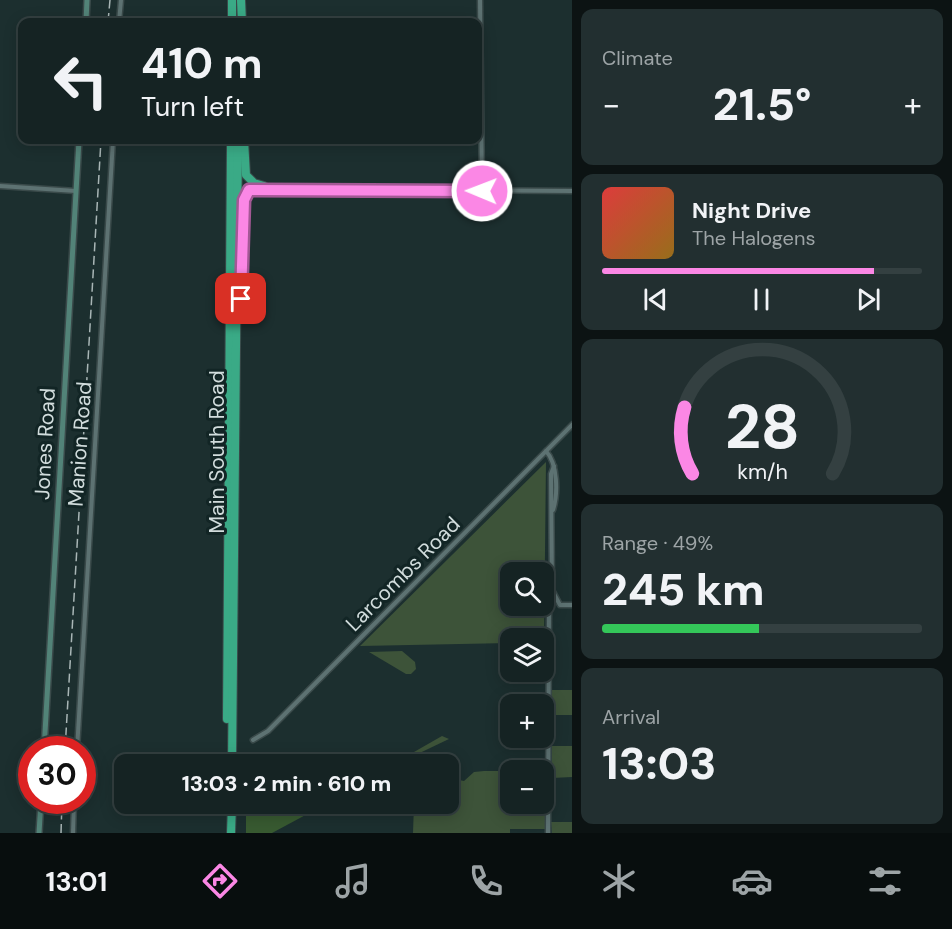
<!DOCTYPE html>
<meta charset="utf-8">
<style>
body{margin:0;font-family:"DM Sans",sans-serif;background:#222f30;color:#f1f3f6;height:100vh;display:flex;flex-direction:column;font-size:22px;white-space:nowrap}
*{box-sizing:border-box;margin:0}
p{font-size:20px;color:#9da4a6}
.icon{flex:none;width:33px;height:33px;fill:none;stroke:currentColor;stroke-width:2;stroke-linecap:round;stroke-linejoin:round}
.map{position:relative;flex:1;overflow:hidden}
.panel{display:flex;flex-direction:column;gap:9px;padding:9px;background:#0c1313;width:380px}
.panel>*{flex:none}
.hud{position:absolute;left:18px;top:18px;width:464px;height:126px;border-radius:12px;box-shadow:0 3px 15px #0003,0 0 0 2px #344041;background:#152323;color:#f1f3f6;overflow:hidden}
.controls{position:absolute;left:500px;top:562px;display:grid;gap:12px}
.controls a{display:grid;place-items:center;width:54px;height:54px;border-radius:12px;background:#152323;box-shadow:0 3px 15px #0003,0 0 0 2px #344041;font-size:30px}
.speed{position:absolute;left:18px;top:736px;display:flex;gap:12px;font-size:30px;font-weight:700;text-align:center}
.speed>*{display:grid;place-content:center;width:78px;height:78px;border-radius:50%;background:#152323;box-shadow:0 3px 15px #0003,0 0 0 2px #344041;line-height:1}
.speed .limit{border:9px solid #d22;background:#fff;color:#111}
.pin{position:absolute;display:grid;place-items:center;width:51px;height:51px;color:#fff;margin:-26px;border-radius:12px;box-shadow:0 3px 9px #0006}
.me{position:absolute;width:66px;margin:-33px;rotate:271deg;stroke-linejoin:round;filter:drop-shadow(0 0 4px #0008)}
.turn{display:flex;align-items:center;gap:21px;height:126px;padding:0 24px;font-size:27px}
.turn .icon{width:78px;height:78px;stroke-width:2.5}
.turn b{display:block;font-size:42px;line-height:51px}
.big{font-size:45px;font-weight:800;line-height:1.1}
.panel .tile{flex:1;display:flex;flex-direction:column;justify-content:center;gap:9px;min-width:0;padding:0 21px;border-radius:12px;background:#222f30}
.panel .dial{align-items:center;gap:0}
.dial svg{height:156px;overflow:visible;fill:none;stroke:#344041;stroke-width:7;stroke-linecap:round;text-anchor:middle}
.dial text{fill:#f1f3f6;stroke:none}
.song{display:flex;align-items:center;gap:18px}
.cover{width:72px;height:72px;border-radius:9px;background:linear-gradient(135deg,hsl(0 70% 55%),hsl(40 70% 35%))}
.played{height:6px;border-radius:3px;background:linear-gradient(90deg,#fb87e5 85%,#344041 85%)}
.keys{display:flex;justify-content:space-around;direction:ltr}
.heat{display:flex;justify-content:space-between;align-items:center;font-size:33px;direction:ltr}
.charge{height:9px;border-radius:4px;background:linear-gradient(90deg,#34c759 49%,#344041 0)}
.trip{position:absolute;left:114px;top:754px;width:345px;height:60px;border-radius:12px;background:#152323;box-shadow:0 3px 15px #0003,0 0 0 2px #344041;font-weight:800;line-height:60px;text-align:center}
.tab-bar{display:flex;height:96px;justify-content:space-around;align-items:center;background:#080e0e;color:#9da4a6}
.tab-bar .icon{width:42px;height:42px}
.tab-bar .selected{color:#fb87e5}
.tab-bar b{font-size:27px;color:#f1f3f6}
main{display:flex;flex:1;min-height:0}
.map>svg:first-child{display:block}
.green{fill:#3d5339;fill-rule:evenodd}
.forest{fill:#385a31}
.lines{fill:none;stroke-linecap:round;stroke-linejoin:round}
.street-casing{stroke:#3a4a4a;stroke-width:7}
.secondary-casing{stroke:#3a4a4a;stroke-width:8}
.highway-casing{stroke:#3a4a4a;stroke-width:10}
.street{stroke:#5d7272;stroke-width:4}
.secondary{stroke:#528378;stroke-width:5}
.highway{stroke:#3aaa86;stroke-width:8}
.rail{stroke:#a9b6b6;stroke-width:1.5;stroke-dasharray:9 4.5;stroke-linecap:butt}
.route-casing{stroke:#a35895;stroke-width:15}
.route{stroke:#fb87e5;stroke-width:10}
.labels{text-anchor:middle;stroke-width:6;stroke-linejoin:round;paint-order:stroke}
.street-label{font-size:21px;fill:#d1dcdc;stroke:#122525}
</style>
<main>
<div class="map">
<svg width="573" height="833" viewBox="0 0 573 833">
<rect width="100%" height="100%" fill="#1c2f2f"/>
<g class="green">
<path d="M546,462L544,642L543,639H510V643L360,646ZM510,573H543V606H510Z"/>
<path d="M402,651L415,662L416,669L411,674H406L369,652Z"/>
<rect x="552" y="690" width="20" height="25"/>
<path d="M442,736L449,739L405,760L414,752Z"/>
<path d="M552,746H572V777L552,778Z"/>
<path d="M484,771H510V804H543L545,772V829H510V833H413L414,804H448L449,778L464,781L474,772Z"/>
<path d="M551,822H572V833H552Z"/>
</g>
<path class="forest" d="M246,804H326L272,833H246Z"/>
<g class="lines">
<g class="street-casing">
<g id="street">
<path d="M480,0L482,191"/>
<path d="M119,22L121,0"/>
<path d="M0,186L76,191"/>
<path d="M278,189L573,191"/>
<path d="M546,451C558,464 558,494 553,510"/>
<path d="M554,466L551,474L552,590L560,605H573"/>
<path d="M253,740L268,731L573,424"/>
<path d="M77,750L113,140"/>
<path d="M73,833L74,801"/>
<path d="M548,833L549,605L552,590"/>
</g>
</g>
<g class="secondary-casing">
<g id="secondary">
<path d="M86,22L87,0"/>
<path d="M44,750L79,140"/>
<path d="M39,833L41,801"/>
</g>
</g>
<g class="highway-casing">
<g id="highway">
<path d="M241,0L242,22"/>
<path d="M232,22V0"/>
<path d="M244,140L246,175L254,183L264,186"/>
<path d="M241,299L245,194L252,189H277"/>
<path d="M227,719L231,140"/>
<path d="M232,765L238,140"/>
<path d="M231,833L232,804"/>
</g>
</g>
<use href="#street" class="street"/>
<use href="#secondary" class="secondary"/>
<use href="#highway" class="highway"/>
<g class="rail">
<path d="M108,22L110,0"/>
<path d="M65,750L101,140"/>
<path d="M61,833L62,801"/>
</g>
</g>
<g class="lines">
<g class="route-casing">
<path id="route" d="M241,299L244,200L249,190L482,191"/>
</g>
<use href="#route" class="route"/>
</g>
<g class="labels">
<g class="street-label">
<text transform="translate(45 444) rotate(-87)" y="7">Jones Road</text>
<text transform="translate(80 444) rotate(-86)" y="7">Manion Road</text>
<text transform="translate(217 452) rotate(-90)" y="7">Main South Road</text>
<text transform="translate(403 574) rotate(-45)" y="7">Larcombs Road</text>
</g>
</g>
</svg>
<div class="controls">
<a><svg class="icon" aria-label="search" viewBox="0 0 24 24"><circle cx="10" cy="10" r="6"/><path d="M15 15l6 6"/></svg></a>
<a><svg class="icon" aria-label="layers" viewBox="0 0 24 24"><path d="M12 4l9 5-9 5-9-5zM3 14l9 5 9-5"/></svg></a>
<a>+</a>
<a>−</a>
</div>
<div class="speed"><div class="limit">30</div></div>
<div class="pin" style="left:241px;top:299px;background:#d93025"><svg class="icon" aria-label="arrive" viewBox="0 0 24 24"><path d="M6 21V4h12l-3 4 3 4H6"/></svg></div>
<svg class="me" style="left:482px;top:191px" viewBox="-20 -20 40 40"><circle r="17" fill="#fb87e5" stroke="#fff" stroke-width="3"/><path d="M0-11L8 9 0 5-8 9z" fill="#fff"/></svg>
<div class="trip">13:03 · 2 min · 610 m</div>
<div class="hud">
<div class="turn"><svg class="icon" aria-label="left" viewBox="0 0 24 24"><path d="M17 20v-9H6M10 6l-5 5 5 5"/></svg><div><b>410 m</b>Turn left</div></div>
</div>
</div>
<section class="panel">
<div class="tile"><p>Climate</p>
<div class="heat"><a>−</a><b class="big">21.5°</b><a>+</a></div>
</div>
<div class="tile">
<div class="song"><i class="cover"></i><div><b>Night Drive</b><p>The Halogens</p></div></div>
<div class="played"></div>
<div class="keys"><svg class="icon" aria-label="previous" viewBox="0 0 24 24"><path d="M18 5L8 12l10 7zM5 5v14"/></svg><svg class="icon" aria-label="pause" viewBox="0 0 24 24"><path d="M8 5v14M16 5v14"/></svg><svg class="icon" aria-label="next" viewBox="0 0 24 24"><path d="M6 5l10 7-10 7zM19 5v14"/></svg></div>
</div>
<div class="tile dial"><svg viewBox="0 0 100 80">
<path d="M14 69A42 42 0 1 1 86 69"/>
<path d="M14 69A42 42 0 0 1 10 35" stroke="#fb87e5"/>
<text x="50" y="56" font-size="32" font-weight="700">28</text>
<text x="50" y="72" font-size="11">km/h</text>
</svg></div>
<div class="tile"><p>Range · 49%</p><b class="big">245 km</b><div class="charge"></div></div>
<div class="tile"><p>Arrival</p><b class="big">13:03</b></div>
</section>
</main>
<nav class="tab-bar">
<b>13:01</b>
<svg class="icon selected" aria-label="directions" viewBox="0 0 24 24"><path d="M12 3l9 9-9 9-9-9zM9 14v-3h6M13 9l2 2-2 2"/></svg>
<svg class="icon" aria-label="music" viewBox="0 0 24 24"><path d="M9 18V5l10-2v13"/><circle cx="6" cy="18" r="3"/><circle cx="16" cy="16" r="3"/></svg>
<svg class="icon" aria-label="phone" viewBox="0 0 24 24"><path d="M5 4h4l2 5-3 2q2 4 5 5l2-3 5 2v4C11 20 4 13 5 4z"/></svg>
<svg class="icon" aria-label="climate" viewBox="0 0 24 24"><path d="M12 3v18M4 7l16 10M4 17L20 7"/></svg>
<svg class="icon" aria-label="car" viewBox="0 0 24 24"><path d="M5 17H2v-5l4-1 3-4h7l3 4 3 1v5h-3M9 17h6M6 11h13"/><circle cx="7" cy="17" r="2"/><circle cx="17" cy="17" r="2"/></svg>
<svg class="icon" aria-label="filters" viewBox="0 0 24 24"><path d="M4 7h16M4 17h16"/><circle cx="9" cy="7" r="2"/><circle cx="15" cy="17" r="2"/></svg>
</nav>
